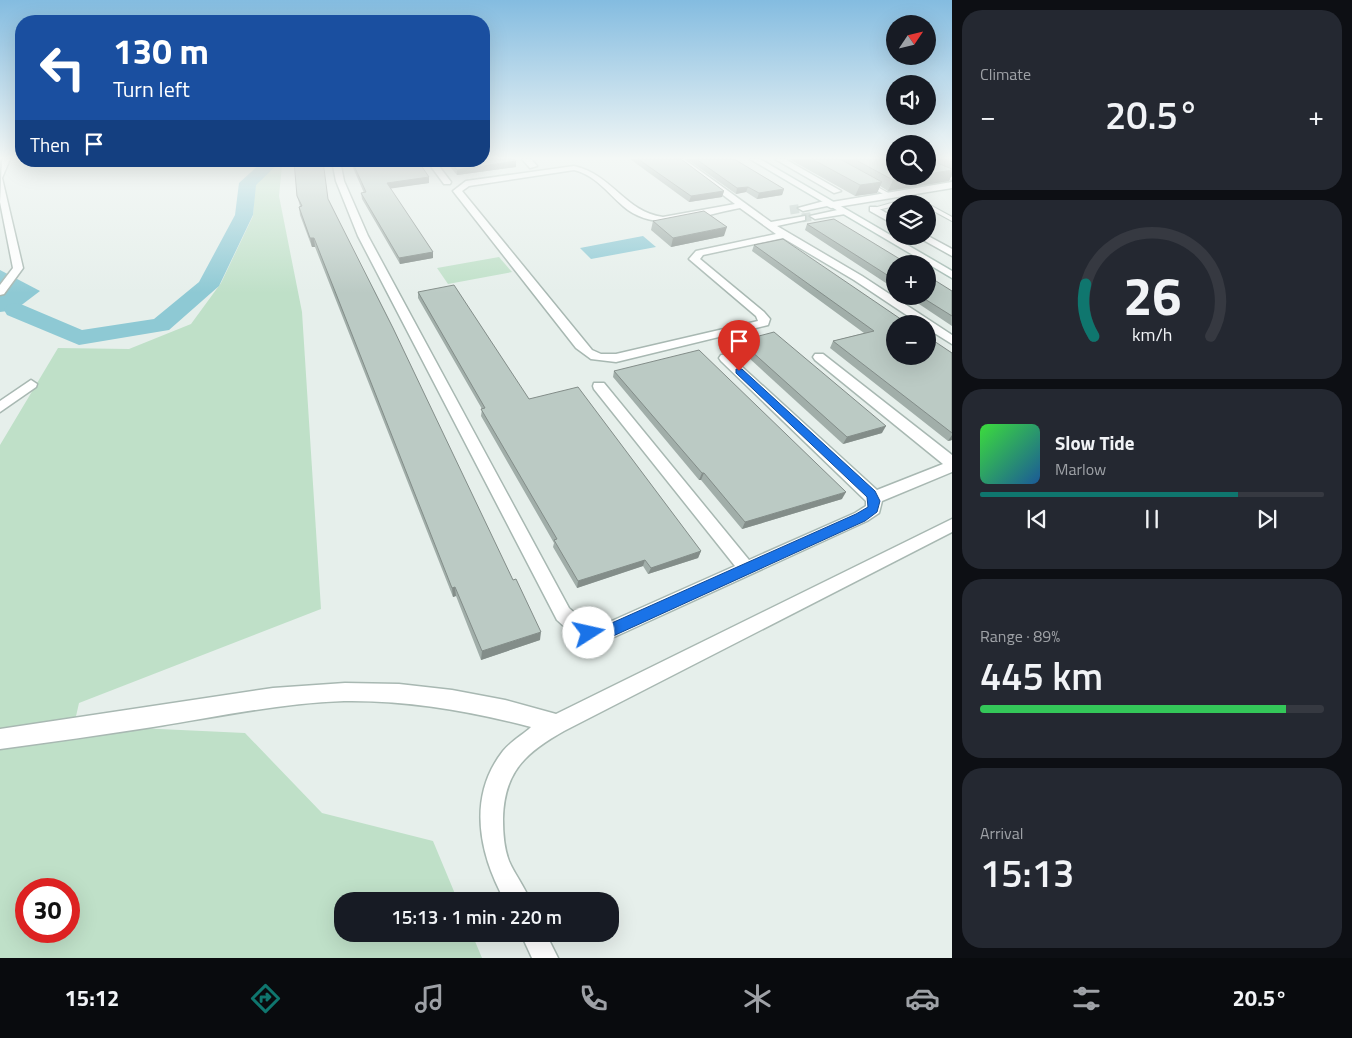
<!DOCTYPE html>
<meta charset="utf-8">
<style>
body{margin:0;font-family:"Titillium Web",sans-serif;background:#242831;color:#f1f3f6;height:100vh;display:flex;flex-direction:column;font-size:19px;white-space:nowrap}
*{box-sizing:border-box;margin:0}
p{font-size:16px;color:#9ea1a6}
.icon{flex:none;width:28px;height:28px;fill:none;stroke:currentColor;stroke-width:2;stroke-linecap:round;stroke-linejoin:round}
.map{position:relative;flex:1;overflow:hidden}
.panel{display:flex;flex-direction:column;gap:10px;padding:10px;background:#0d0f14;width:400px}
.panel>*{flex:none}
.top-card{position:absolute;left:15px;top:15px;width:475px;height:152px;border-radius:20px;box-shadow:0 5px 20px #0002;background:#1a4fa0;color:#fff;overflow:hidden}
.needle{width:32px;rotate:55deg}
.tools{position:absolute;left:886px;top:15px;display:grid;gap:10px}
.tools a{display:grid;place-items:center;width:50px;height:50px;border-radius:50%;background:#171b24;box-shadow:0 5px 20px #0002;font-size:25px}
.speed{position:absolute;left:15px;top:878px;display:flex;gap:10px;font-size:25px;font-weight:700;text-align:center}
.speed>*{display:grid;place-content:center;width:65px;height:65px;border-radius:50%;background:#171b24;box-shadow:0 5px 20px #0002;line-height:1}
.speed .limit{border:8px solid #d22;background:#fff;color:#111}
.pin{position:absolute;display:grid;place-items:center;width:42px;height:42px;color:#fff;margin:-51px -21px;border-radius:50% 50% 50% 0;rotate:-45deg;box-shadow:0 0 5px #0007}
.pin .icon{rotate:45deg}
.me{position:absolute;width:55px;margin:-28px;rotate:80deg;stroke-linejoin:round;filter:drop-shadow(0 0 4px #0008)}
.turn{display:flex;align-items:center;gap:18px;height:105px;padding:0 15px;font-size:22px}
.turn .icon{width:65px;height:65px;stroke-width:2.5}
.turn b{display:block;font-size:35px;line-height:42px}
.then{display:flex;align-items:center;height:48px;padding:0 15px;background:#0003;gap:10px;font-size:19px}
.big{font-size:38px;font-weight:600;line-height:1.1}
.panel .card{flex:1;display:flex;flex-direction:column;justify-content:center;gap:8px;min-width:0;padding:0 18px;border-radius:20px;background:#242831}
.panel .dial{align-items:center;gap:0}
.dial svg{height:130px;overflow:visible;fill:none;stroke:#363941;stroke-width:7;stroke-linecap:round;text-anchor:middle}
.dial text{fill:#f1f3f6;stroke:none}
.song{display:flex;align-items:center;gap:15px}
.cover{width:60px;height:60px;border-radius:8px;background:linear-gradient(135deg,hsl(120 70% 55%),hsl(210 70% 35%))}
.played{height:5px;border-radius:2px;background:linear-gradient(90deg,#0f766e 75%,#363941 75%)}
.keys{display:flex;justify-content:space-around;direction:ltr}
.heat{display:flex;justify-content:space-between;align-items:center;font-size:28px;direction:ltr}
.charge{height:8px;border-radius:4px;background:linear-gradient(90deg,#34c759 89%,#363941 0)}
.trip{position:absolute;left:334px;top:892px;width:285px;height:50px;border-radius:20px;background:#171b24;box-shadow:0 5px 20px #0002;font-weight:600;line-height:50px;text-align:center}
.tab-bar{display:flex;height:80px;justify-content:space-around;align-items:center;background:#090b0e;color:#9ea1a6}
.tab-bar .icon{width:35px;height:35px}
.tab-bar .on{color:#0f766e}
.tab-bar b{font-size:22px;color:#f1f3f6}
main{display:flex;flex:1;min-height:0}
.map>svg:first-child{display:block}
.green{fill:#bfe0c8;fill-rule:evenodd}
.water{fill:#8ec9d4}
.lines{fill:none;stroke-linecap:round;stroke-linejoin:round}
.stream{stroke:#8ec9d4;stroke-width:3}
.river{fill:#8ec9d4;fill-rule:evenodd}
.minor-tunnel{stroke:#bfccc8;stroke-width:9;stroke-dasharray:9 4.5;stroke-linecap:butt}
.service-casing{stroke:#a8b8b2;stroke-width:2}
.minor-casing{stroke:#a8b8b2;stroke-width:3}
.secondary-casing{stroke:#a4bbb3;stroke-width:3}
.service{fill:#fff;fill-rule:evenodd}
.minor{fill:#fff;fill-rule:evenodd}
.secondary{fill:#fff;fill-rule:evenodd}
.wall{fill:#a1aea9}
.shaded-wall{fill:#838d89}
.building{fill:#bbcac4;stroke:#838d89}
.route{fill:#1a73e8;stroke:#114b97}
</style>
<main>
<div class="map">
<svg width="952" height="958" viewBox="0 0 952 958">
<rect width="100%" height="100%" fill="#e6efeb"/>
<g class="green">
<path d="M271,166H282L279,196L302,312L321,609L79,703L74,725L245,733L322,813L433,841L458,901H342V934H472L482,958H0V445L58,348L129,349L191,324L221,283L253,216L255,182ZM26,889H69V931H26Z"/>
<path d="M499,257L512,272L448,284L437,268Z"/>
</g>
<g class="water">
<path d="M643,236L656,247L591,259L580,248Z"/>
<path d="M0,270L40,291L15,310L0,312Z"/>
</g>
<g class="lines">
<path class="stream" d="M271,163L273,161"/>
<path class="river" d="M263,161L279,163L256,185L253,215L219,286L169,330L79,345L7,315L4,310L7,305L15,303L23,305L82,330L154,319L199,282L235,215L239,183Z"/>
<g class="minor-tunnel">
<path d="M790,210L803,208"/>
<path d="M802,218L815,216"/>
</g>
<g class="service-casing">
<g id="service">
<path d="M928,167L952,177V180L928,170Z"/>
<path d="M868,184H872L892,195L887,196L868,186Z"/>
<path d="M915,199L925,204L915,203L895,204V206L873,211L870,209L895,202Z"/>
<path d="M928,204L952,217V221L928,208Z"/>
</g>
</g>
<g class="minor-casing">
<g id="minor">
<path d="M2,159H10L2,178L23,268L4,294L0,295V285L13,268L0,202Z"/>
<path d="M522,159H531L537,166L530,168Z"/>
<path d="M675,159H684L771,222L805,216V220L777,226L862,276L952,335V344L928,329V324H920L854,280L783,238L703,255L700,259L764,312L770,319L768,325L616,362L591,359L576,348L453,191L466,181L574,166C613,175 625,212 663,217L735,204ZM574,170C595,175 607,192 623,206C656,235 702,215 740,208L776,234L696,251L689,259L756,316L758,321L616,354H601L592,350L462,191L469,186Z"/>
<path d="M775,159H785L841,191L834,193Z"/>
<path d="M332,161H340L344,181L368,236L569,608L587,624H605L735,566L594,389L593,386L594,383H604L749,560L855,513L866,506V501L721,361L719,358L721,355H729L877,490L943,464L815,360L813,357L815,354H823L952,455V472L882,501L879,513L867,521L612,638C587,647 574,636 557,620L358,236L336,181Z"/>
<path d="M427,161H435L451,182L450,184H444Z"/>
<path d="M952,182V188L831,208L827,206L803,211L798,208L828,200L832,202Z"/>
<path d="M870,207H876L895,218V225L870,211Z"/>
<path d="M842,209L845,210V214L815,219L810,216Z"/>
<path d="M916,236H928L952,249V256Z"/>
<path d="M31,380L37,384L36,387L0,412V401Z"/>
<path d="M952,519V532L564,731C525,753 504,772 503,819C503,833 504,848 509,861C515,875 525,887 530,901H505C479,854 467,797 503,751C511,741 524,734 531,727C470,711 408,700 344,701C280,703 217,717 153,727C102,735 51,742 0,749V729L273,688L345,683L399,684L452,690L505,700L556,714Z"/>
<path d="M521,934H546L558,958H532Z"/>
</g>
</g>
<g class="secondary-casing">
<path id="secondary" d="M750,159H760L952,271V278Z"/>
</g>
<use href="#service" class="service"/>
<use href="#minor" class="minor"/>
<use href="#secondary" class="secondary"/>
</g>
<g class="wall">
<path d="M630,159H681L724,191L722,197L689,202Z"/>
<path d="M687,159H734L784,189L782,195L757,199L746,192L736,194Z"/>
<path d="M789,159H895V176L928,159H952V175L949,181L888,191L880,186L877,193L855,196Z"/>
<path d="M350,161H418L429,183L390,188L433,252V258L400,264L362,199L361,193H364Z"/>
<path d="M445,161H484L516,167L457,175Z"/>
<path d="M297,196L329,200L540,640L481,660L456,596L453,597L315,247H312L300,215L299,207L300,206Z"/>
<path d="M653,221L724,236L671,247L651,230Z"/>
<path d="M807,224L895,264V289L805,230Z"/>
<path d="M754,245L952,353V440L948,441L830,348L833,341L864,333L752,251Z"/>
<path d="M952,291V326L907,296H928Z"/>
<path d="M418,292L529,399L701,551L698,558L648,574L643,566L577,588L553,547L554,543L481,416L482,409L418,298Z"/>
<path d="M740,341L882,433L843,444L737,347Z"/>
<path d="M614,371L842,499L742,529L701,480H699L613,377Z"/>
</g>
<g class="shaded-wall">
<path d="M516,161V167L457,175V170Z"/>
<path d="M952,170V174L949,181L888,191L893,180L915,176H928V174Z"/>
<path d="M429,177V183L388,189L387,183Z"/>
<path d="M882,182L877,193L855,196L860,185Z"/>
<path d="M748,187L746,192L736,194L737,188Z"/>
<path d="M784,189L782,195L757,199L759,193Z"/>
<path d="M724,191L722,197L689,202L691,196Z"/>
<path d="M727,227L724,236L671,247L673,238Z"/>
<path d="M310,238H314L315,247H312Z"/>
<path d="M433,252V258L400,264L399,258Z"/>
<path d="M886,426L882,433L843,444L847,437Z"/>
<path d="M952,435V440L948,441Z"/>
<path d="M702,473H704L701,480H699Z"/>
<path d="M846,492L842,499L742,529L745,522Z"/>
<path d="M701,551L698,558L648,574L651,568Z"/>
<path d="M645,560L643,566L577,588L578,581Z"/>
<path d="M455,587L456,596L453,597L452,588Z"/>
<path d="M541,632L540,640L481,660L482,651Z"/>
</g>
<g class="building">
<path d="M484,159H514L516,161L457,170L450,161H484Z"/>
<path d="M638,159H681L724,191L691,196Z"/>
<path d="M696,159H734L784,189L759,193L748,187L737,188Z"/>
<path d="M812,159H840L882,182L860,185Z"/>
<path d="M854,159H886L895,163V176H915L893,180Z"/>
<path d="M928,159H933V161L952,169V170L928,174Z"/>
<path d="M944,159H952V162Z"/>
<path d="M294,161H323L328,199L393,328L513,580L516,579L541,632L482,651L455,587L452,588L314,238H310L299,207L302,206L297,196Z"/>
<path d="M352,161H418L429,177L387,183L433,252L399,258L361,193L366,192Z"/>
<path d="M704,211L727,227L673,238L653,221Z"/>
<path d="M834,219L908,264H895V280L807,224Z"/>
<path d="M783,239L908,324H895V356H928V337L952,353V433L833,341L874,331L754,245Z"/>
<path d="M928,276L952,291V316L920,296H928Z"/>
<path d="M454,285L529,399L578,387L701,551L651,568L645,560L578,581L554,540L557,539L481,409L485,408L418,292Z"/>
<path d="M774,332L886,426L847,437L740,341Z"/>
<path d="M699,350L846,492L745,522L704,473H702L614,371Z"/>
</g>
<linearGradient id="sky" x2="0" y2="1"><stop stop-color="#84bce0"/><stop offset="0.54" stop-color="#f4f8f6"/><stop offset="1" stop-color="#f4f8f6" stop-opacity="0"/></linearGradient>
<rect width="952" height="293" fill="url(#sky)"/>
<path class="route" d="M736,369H742L875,491L880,501L877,512L865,521L611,637L589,639L584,638L582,633L584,629L605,626L856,514L868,507L867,497L736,373Z"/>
</svg>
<div class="tools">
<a><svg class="needle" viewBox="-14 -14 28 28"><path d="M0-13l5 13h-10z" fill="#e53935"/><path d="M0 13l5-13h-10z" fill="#9ea1a6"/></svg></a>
<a><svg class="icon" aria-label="sound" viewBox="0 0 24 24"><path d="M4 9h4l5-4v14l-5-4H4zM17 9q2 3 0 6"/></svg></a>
<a><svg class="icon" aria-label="search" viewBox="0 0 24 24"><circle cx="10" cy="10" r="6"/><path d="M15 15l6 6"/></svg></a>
<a><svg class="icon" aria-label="layers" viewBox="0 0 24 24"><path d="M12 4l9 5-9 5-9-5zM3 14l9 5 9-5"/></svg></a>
<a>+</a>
<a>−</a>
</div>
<div class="speed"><div class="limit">30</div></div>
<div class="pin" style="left:739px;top:371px;background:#d93025"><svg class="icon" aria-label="arrive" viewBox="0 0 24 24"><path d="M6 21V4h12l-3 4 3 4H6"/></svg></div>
<svg class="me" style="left:589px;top:633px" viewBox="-20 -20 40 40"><circle r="19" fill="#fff"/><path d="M0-13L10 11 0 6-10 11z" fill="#1a73e8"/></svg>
<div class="trip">15:13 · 1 min · 220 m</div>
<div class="top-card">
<div class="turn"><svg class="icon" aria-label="left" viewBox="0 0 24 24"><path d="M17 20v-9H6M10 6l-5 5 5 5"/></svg><div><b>130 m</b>Turn left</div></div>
<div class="then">Then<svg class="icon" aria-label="arrive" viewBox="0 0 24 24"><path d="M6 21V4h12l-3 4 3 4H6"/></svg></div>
</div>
</div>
<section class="panel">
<div class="card"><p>Climate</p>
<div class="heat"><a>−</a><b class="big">20.5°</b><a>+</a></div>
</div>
<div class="card dial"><svg viewBox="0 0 100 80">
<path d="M14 69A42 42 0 1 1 86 69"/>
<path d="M14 69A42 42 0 0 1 9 37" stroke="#0f766e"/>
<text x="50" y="56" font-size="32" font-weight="700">26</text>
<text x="50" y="72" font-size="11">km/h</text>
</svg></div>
<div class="card">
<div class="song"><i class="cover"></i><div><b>Slow Tide</b><p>Marlow</p></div></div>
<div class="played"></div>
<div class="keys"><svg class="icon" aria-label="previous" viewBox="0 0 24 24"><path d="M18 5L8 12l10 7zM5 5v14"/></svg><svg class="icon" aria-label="pause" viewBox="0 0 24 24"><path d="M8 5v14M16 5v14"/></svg><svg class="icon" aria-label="next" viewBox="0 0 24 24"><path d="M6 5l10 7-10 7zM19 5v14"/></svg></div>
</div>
<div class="card"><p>Range · 89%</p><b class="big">445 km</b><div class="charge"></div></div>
<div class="card"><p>Arrival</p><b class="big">15:13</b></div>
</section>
</main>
<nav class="tab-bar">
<b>15:12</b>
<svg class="icon on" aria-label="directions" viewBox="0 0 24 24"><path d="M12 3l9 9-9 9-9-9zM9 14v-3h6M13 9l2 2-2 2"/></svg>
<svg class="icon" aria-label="music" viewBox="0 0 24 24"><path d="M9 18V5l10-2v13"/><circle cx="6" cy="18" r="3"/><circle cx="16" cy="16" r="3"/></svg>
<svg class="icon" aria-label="phone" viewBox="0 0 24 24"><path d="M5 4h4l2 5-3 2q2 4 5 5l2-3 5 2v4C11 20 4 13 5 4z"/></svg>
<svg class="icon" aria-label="climate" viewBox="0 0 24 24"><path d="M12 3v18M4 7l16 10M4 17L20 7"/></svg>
<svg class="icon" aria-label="car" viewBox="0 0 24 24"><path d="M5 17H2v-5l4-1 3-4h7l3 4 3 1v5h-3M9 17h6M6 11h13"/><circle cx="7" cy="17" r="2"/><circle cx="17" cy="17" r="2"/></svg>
<svg class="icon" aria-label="filters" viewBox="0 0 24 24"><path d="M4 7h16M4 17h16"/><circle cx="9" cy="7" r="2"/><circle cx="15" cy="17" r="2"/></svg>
<b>20.5°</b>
</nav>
